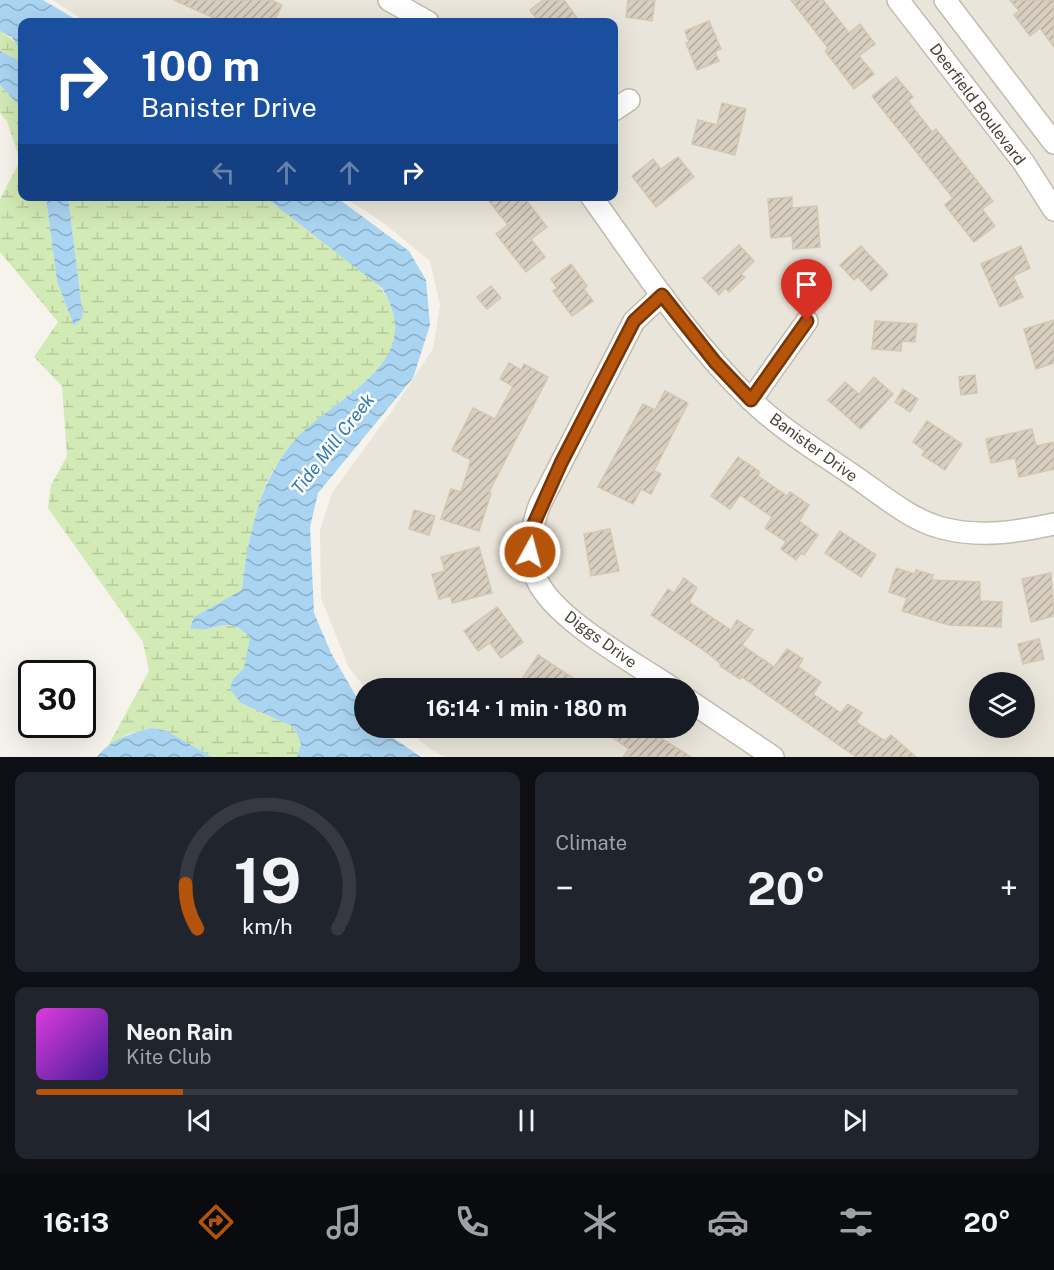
<!DOCTYPE html>
<meta charset="utf-8">
<style>
body{margin:0;font-family:"Public Sans",sans-serif;background:#20242c;color:#f1f3f6;height:100vh;display:flex;flex-direction:column;font-size:22px;white-space:nowrap}
*{box-sizing:border-box;margin:0}
p{font-size:20px;color:#9ea1a6}
.icon{flex:none;width:33px;height:33px;fill:none;stroke:currentColor;stroke-width:2;stroke-linecap:round;stroke-linejoin:round}
.map{position:relative;height:757px;overflow:hidden}
.sheet{display:flex;flex-direction:column;gap:15px;padding:15px;background:#0d0f14;flex:1}
.sheet>*{flex:none}
.guide{position:absolute;left:18px;top:18px;width:600px;height:183px;border-radius:12px;box-shadow:0 6px 24px #0002;background:#1a4fa0;color:#fff;overflow:hidden}
.buttons{position:absolute;left:969px;top:672px;display:grid;gap:12px}
.buttons a{display:grid;place-items:center;width:66px;height:66px;border-radius:50%;background:#171b24;box-shadow:0 6px 24px #0002;font-size:30px}
.speed{position:absolute;left:18px;top:660px;display:flex;gap:12px;font-size:30px;font-weight:700;text-align:center}
.speed>*{display:grid;place-content:center;width:78px;height:78px;border-radius:50%;background:#171b24;box-shadow:0 6px 24px #0002;line-height:1}
.speed .limit{border:3px solid #111;border-radius:9px;background:#fff;color:#111}
.pin{position:absolute;display:grid;place-items:center;width:51px;height:51px;color:#fff;margin:-62px -26px;border-radius:50% 50% 50% 0;rotate:-45deg;box-shadow:0 0 6px #0007}
.pin .icon{rotate:45deg}
.me{position:absolute;width:66px;margin:-33px;rotate:7deg;stroke-linejoin:round;filter:drop-shadow(0 0 4px #0008)}
.turn{display:flex;align-items:center;gap:21px;height:126px;padding:0 24px;font-size:27px}
.turn .icon{width:78px;height:78px;stroke-width:2.5}
.turn b{display:block;font-size:42px;line-height:51px}
.lanes{display:flex;align-items:center;height:57px;padding:0 24px;background:#0003;justify-content:center;gap:30px;direction:ltr}
.lanes .off{opacity:.35}
.big{font-size:45px;font-weight:700;line-height:1.1}
.sheet .widget{flex:1;display:flex;flex-direction:column;justify-content:center;gap:9px;min-width:0;padding:0 21px;border-radius:12px;background:#20242c}
.sheet .dial{align-items:center;gap:0}
.dial svg{height:156px;overflow:visible;fill:none;stroke:#363941;stroke-width:7;stroke-linecap:round;text-anchor:middle}
.dial text{fill:#f1f3f6;stroke:none}
.song{display:flex;align-items:center;gap:18px}
.cover{width:72px;height:72px;border-radius:9px;background:linear-gradient(135deg,hsl(300 70% 55%),hsl(260 70% 35%))}
.played{height:6px;border-radius:3px;background:linear-gradient(90deg,#b45309 15%,#363941 15%)}
.keys{display:flex;justify-content:space-around;direction:ltr}
.heat{display:flex;justify-content:space-between;align-items:center;font-size:33px;direction:ltr}
.sheet .tiles{flex:1;display:grid;gap:15px;grid-template-columns:1fr 1fr}
.widget:last-child{grid-column:span 2}
.trip{position:absolute;left:354px;top:678px;width:345px;height:60px;border-radius:30px;background:#171b24;box-shadow:0 6px 24px #0002;font-weight:700;line-height:60px;text-align:center}
.tab-bar{display:flex;height:96px;justify-content:space-around;align-items:center;background:#090b0e;color:#9ea1a6}
.tab-bar .icon{width:42px;height:42px}
.tab-bar .current{color:#b45309}
.tab-bar b{font-size:27px;color:#f1f3f6}
.map>svg:first-child{display:block}
.residential{fill:#eae5da;fill-rule:evenodd}
.wetland{fill:url(#wetland-marsh)}
.water{fill:url(#water-waves)}
.building{fill:url(#building-hatch);stroke:#d3c7b4;stroke-width:1.5}
.lines{fill:none;stroke-linecap:round;stroke-linejoin:round}
.street-casing{stroke:#c2bbae;stroke-width:24}
.street{stroke:#fff;stroke-width:21}
.route-casing{stroke:#753606;stroke-width:15}
.route{stroke:#b45309;stroke-width:10}
.labels{text-anchor:middle;stroke-width:5;stroke-linejoin:round;paint-order:stroke}
.street-label{font-size:16px;fill:#4b4439;stroke:#fff}
.water-label{font-size:18px;font-style:italic;fill:#2e7ab2;stroke:#fff}
</style>
<div class="map">
<svg width="1054" height="757" viewBox="0 0 1054 757">
<defs>
<pattern id="wetland-marsh" width="20" height="14" patternUnits="userSpaceOnUse" patternTransform="scale(1.5)"><rect width="20" height="14" fill="#d2eab5"/><path d="M1 5h8M5 5V1M11 12h8M15 12V8" fill="none" stroke="#b6ca9c"/></pattern>
<pattern id="water-waves" width="16" height="10" patternUnits="userSpaceOnUse" patternTransform="scale(1.5)"><rect width="16" height="10" fill="#a9d4f2"/><path d="M0 5q4-4 8 0t8 0" fill="none" stroke="#8caec5"/></pattern>
<pattern id="building-hatch" width="6" height="6" patternUnits="userSpaceOnUse" patternTransform="scale(1.5)"><rect width="6" height="6" fill="#d8cfc1"/><path d="M-1 1l2-2M0 6l6-6M5 7l2-2" fill="none" stroke="#b1aa9e"/></pattern>
</defs>
<rect width="100%" height="100%" fill="#f6f3ec"/>
<path class="residential" d="M53,0H1054V757H445L430,749L405,728H688V688H365L349,668L321,598L320,530L332,493L391,412L433,349L440,305L430,261L382,222L344,197L614,196V22H86ZM980,682H1024V728H980Z"/>
<g class="wetland">
<path d="M0,31C12,38 22,47 22,62L0,51Z"/>
<path d="M0,85L22,109V196L46,197L57,281L74,326L83,317L68,197H265L367,274C443,345 356,385 307,428C295,438 284,454 275,467C258,492 244,560 242,591L194,617L190,627C218,636 223,612 250,637L244,668L233,679L241,703L294,727L301,744L297,757H212L167,731L151,728L128,734L108,746L149,671L143,642L48,508L51,485L67,456L62,386L34,357L58,322L0,252V199L20,161L7,121L0,113Z"/>
</g>
<g class="water">
<path d="M0,0H43L80,22H22V54L12,37L0,31Z"/>
<path d="M0,51L22,62V109L0,85Z"/>
<path d="M46,197H68L83,317L74,326L57,281Z"/>
<path d="M265,197H336L409,251L426,280L430,325L413,378L318,493L310,527L314,613L331,653L364,710V728H379L421,757H297L301,744L294,727L241,703L230,689L233,679L244,668L250,637C224,612 218,635 190,628L194,617L242,590C245,555 256,499 275,468C283,454 294,439 306,429C349,390 426,358 382,288Z"/>
<path d="M151,728L167,731L212,757H97C109,740 132,733 151,728Z"/>
</g>
<g class="building">
<path d="M174,0H271L282,5L274,22H223Z"/>
<path d="M543,0H564L580,22H539L530,10Z"/>
<path d="M628,0H655L652,21L626,17Z"/>
<path d="M791,0H823L849,33L860,24L875,44L859,56L874,74L854,89L825,51L828,48Z"/>
<path d="M1010,0H1054V47L1040,28L1030,36L1014,15L1019,11Z"/>
<path d="M709,21L721,49L715,52L719,61L697,70L686,43L689,42L685,31Z"/>
<path d="M896,77L913,97L908,101L932,132L936,129L993,201L982,209L995,226L974,242L945,205L953,198L872,96Z"/>
<path d="M722,103L746,109L735,155L692,144L698,120L717,125Z"/>
<path d="M678,157L694,177L656,207L632,176L653,159L661,169Z"/>
<path d="M485,196H523L547,227L531,239L545,257L526,272L496,234L508,225Z"/>
<path d="M792,197V208L817,206L820,247L793,249L792,236L771,238L768,199Z"/>
<path d="M739,245L754,261L741,274L745,277L729,292L725,288L719,295L703,278Z"/>
<path d="M861,246L888,275L871,291L858,277L854,280L840,265Z"/>
<path d="M1021,246L1030,268L1013,276L1023,297L1000,307L981,264Z"/>
<path d="M571,264L587,286L584,289L593,301L572,316L553,291L557,288L551,279Z"/>
<path d="M491,286L501,298L487,309L477,297Z"/>
<path d="M1054,320V363L1036,369L1024,329Z"/>
<path d="M875,321L917,324L915,342L902,341L901,351L872,349Z"/>
<path d="M509,363L521,370L524,364L548,377L489,492L491,493L479,531L441,519L451,489L461,492L471,460L452,450L473,408L495,419L513,386L500,379Z"/>
<path d="M975,375L977,393L961,395L959,377Z"/>
<path d="M874,377L893,394L861,429L828,400L845,382L859,394Z"/>
<path d="M903,389L918,399L910,412L895,402Z"/>
<path d="M665,391L688,403L654,471L661,474L651,494L641,489L633,504L598,487L643,404L655,410Z"/>
<path d="M927,421L962,444L945,470L922,455L925,451L913,442Z"/>
<path d="M1032,429L1036,446L1054,442V469L1019,477L1015,458L991,463L986,439Z"/>
<path d="M738,457L760,472L758,476L787,496L790,492L809,505L799,521L818,535L804,555L801,553L796,560L781,549L786,542L765,528L772,517L740,495L730,509L711,496Z"/>
<path d="M414,510L435,516L429,535L409,529Z"/>
<path d="M610,529L619,571L591,576L584,534Z"/>
<path d="M840,531L876,555L861,577L825,553Z"/>
<path d="M479,547L492,593L452,603L451,596L439,599L432,574L445,571L441,557Z"/>
<path d="M896,568L915,574L916,570L933,575L932,580L980,582V601L1002,602L1001,627L949,625L902,611L907,598L889,592Z"/>
<path d="M1051,573L1054,616L1031,622L1022,579Z"/>
<path d="M684,578L697,588L689,602L731,630L737,620L753,630L742,645L774,667L787,649L803,659L798,667L821,682L813,694L841,713L848,704L862,713L856,722L885,741L891,735L916,757H856L742,677L740,679L720,666L721,664L706,652L651,615L668,589L674,593Z"/>
<path d="M497,607L523,642L501,658L490,643L478,651L464,631Z"/>
<path d="M1039,639L1044,659L1023,664L1018,644Z"/>
<path d="M538,655L588,688H516Z"/>
<path d="M599,728H645L691,757H623L629,749Z"/>
</g>
<g class="lines">
<g class="street-casing">
<g id="street">
<path d="M389,0L428,22"/>
<path d="M898,0L1024,163L1054,210"/>
<path d="M945,0L1054,143"/>
<path d="M614,110L629,100"/>
<path d="M591,196C641,266 689,340 751,400C782,430 821,453 857,478C883,496 911,520 942,528C981,538 1016,532 1054,524"/>
<path d="M662,295L634,321L540,504C531,528 525,555 537,580C555,620 635,663 672,688"/>
<path d="M751,400L807,321"/>
<path d="M688,700L773,757"/>
</g>
</g>
<use href="#street" class="street"/>
</g>
<g class="lines">
<g class="route-casing">
<path id="route" d="M530,552L532,528L561,463L634,321L662,295L715,362L751,400L807,321"/>
</g>
<use href="#route" class="route"/>
</g>
<g class="labels">
<g class="street-label">
<text transform="translate(978 104) rotate(53)" y="6">Deerfield Boulevard</text>
<text transform="translate(814 447) rotate(36)" y="6">Banister Drive</text>
<text transform="translate(601 639) rotate(36)" y="6">Diggs Drive</text>
</g>
<g class="water-label">
<text transform="translate(333 444) rotate(-52)" y="6">Tide Mill Creek</text>
</g>
</g>
</svg>
<div class="buttons">
<a><svg class="icon" aria-label="layers" viewBox="0 0 24 24"><path d="M12 4l9 5-9 5-9-5zM3 14l9 5 9-5"/></svg></a>
</div>
<div class="speed"><div class="limit">30</div></div>
<div class="pin" style="left:807px;top:321px;background:#d93025"><svg class="icon" aria-label="arrive" viewBox="0 0 24 24"><path d="M6 21V4h12l-3 4 3 4H6"/></svg></div>
<svg class="me" style="left:530px;top:552px" viewBox="-20 -20 40 40"><circle r="17" fill="#b45309" stroke="#fff" stroke-width="3"/><path d="M0-11L8 9 0 5-8 9z" fill="#fff"/></svg>
<div class="trip">16:14 · 1 min · 180 m</div>
<div class="guide">
<div class="turn"><svg class="icon" aria-label="right" viewBox="0 0 24 24"><path d="M7 20v-9h11M14 6l5 5-5 5"/></svg><div><b>100 m</b>Banister Drive</div></div>
<div class="lanes"><svg class="icon off" aria-label="left" viewBox="0 0 24 24"><path d="M17 20v-9H6M10 6l-5 5 5 5"/></svg><svg class="icon off" aria-label="ahead" viewBox="0 0 24 24"><path d="M12 20V5M6 11l6-6 6 6"/></svg><svg class="icon off" aria-label="ahead" viewBox="0 0 24 24"><path d="M12 20V5M6 11l6-6 6 6"/></svg><svg class="icon" aria-label="right" viewBox="0 0 24 24"><path d="M7 20v-9h11M14 6l5 5-5 5"/></svg></div>
</div>
</div>
<section class="sheet">
<div class="tiles">
<div class="widget dial"><svg viewBox="0 0 100 80">
<path d="M14 69A42 42 0 1 1 86 69"/>
<path d="M14 69A42 42 0 0 1 8 46" stroke="#b45309"/>
<text x="50" y="56" font-size="32" font-weight="700">19</text>
<text x="50" y="72" font-size="11">km/h</text>
</svg></div>
<div class="widget"><p>Climate</p>
<div class="heat"><a>−</a><b class="big">20°</b><a>+</a></div>
</div>
<div class="widget">
<div class="song"><i class="cover"></i><div><b>Neon Rain</b><p>Kite Club</p></div></div>
<div class="played"></div>
<div class="keys"><svg class="icon" aria-label="previous" viewBox="0 0 24 24"><path d="M18 5L8 12l10 7zM5 5v14"/></svg><svg class="icon" aria-label="pause" viewBox="0 0 24 24"><path d="M8 5v14M16 5v14"/></svg><svg class="icon" aria-label="next" viewBox="0 0 24 24"><path d="M6 5l10 7-10 7zM19 5v14"/></svg></div>
</div>
</div>
</section>
<nav class="tab-bar">
<b>16:13</b>
<svg class="icon current" aria-label="directions" viewBox="0 0 24 24"><path d="M12 3l9 9-9 9-9-9zM9 14v-3h6M13 9l2 2-2 2"/></svg>
<svg class="icon" aria-label="music" viewBox="0 0 24 24"><path d="M9 18V5l10-2v13"/><circle cx="6" cy="18" r="3"/><circle cx="16" cy="16" r="3"/></svg>
<svg class="icon" aria-label="phone" viewBox="0 0 24 24"><path d="M5 4h4l2 5-3 2q2 4 5 5l2-3 5 2v4C11 20 4 13 5 4z"/></svg>
<svg class="icon" aria-label="climate" viewBox="0 0 24 24"><path d="M12 3v18M4 7l16 10M4 17L20 7"/></svg>
<svg class="icon" aria-label="car" viewBox="0 0 24 24"><path d="M5 17H2v-5l4-1 3-4h7l3 4 3 1v5h-3M9 17h6M6 11h13"/><circle cx="7" cy="17" r="2"/><circle cx="17" cy="17" r="2"/></svg>
<svg class="icon" aria-label="filters" viewBox="0 0 24 24"><path d="M4 7h16M4 17h16"/><circle cx="9" cy="7" r="2"/><circle cx="15" cy="17" r="2"/></svg>
<b>20°</b>
</nav>
